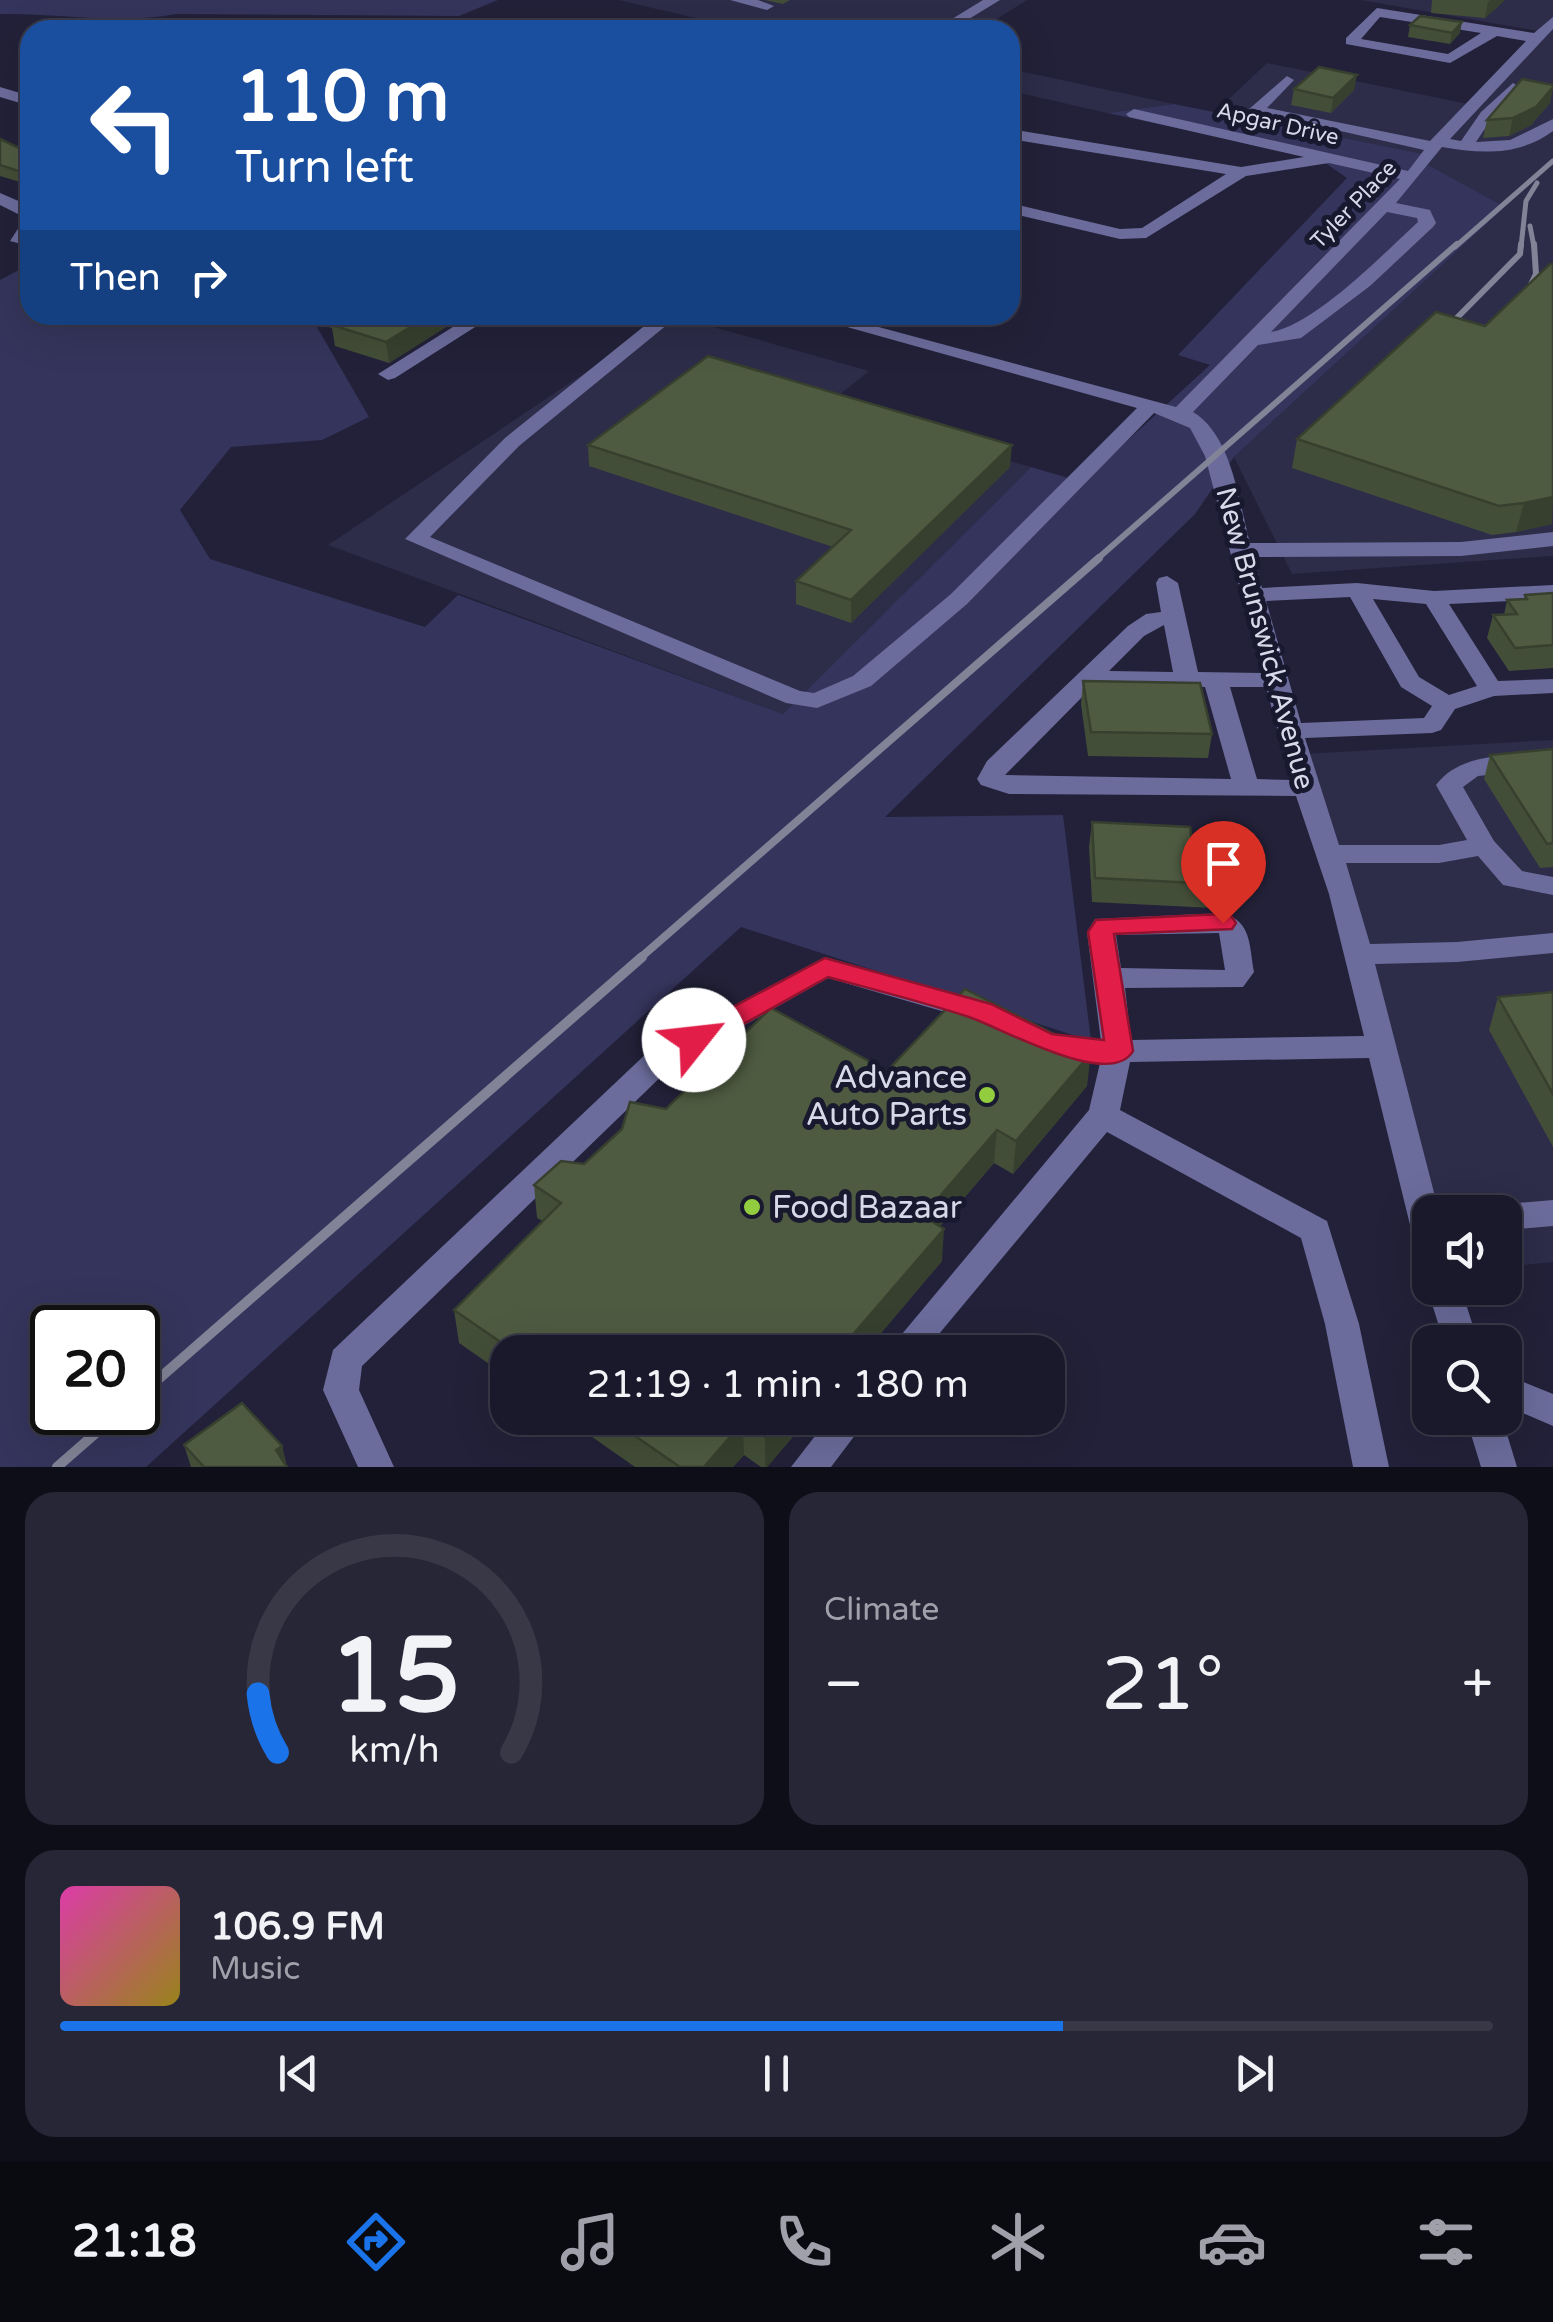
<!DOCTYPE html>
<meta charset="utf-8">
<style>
body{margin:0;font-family:"Varela Round",sans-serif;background:#272637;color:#f1f3f6;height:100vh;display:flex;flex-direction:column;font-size:38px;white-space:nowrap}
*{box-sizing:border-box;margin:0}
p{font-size:32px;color:#9fa0a9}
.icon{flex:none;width:55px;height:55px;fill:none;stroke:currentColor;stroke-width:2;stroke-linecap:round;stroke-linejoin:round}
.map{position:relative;height:1467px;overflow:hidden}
.panel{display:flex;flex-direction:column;gap:25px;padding:25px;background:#0e0e18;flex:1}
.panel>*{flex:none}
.guide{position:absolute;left:20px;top:20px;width:1000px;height:305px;border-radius:30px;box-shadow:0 10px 40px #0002,0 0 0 2px #383847;background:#1a4fa0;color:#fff;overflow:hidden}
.tools{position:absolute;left:1412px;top:1195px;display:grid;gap:20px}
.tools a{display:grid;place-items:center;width:110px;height:110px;border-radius:20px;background:#1a192b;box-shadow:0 10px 40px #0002,0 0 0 2px #383847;font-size:50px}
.speed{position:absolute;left:30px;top:1305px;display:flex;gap:20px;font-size:50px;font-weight:700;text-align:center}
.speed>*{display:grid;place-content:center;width:130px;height:130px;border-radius:50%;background:#1a192b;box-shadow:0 10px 40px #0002,0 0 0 2px #383847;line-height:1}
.speed .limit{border:5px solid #111;border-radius:15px;background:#fff;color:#111}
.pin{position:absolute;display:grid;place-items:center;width:85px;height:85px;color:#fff;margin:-102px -42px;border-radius:50% 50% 50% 0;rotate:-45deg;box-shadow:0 0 10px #0007}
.pin .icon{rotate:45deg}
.me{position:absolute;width:110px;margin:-55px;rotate:61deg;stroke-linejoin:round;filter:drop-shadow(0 0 8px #0008)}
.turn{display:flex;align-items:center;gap:35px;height:210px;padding:0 50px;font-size:45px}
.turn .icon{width:130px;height:130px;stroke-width:2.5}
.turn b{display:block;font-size:70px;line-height:85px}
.then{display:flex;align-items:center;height:95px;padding:0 50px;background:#0003;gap:20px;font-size:38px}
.big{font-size:75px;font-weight:600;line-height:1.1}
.panel .card{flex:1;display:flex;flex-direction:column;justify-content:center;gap:15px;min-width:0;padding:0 35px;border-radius:30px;background:#272637}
.panel .dial{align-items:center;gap:0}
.dial svg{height:260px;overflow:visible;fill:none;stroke:#383847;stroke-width:7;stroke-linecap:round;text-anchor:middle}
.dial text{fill:#f1f3f6;stroke:none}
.song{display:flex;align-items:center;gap:30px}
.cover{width:120px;height:120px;border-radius:15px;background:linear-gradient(135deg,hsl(320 70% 55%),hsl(50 70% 35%))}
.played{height:10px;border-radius:5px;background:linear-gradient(90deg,#1a73e8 70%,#383847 70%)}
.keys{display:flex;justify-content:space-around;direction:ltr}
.heat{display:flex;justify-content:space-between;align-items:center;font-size:55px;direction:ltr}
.panel .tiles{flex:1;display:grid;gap:25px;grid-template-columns:1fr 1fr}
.card:last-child{grid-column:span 2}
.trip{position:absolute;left:490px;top:1335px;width:575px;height:100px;border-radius:30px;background:#1a192b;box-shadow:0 10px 40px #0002,0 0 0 2px #383847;font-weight:600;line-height:100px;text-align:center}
.tabs{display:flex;height:160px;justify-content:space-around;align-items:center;background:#0a0a11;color:#9fa0a9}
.tabs .icon{width:70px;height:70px}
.tabs .selected{color:#1a73e8}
.tabs b{font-size:45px;color:#f1f3f6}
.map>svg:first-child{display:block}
.built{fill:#2d2c49}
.green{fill:#35345c;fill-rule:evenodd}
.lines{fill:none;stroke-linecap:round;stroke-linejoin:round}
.minor{fill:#6b6c9b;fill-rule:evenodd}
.rail-far3{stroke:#838397;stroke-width:5}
.rail-far2{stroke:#838397;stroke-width:6}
.rail-far1{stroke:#838397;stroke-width:8}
.rail{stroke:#838397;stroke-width:10}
.wall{fill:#434e38}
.shaded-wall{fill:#37402e}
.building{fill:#4e5b41;stroke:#37402e;stroke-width:2.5}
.route{fill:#e11d48;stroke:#92132f;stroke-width:2.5}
.poi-dot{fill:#92cd3f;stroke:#18182e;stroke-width:4}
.labels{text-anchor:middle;stroke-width:10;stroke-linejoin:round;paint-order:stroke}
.far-street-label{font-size:22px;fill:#d7d8e8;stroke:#18182e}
.street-label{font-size:28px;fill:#d7d8e8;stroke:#18182e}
.near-poi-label{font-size:32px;fill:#d7d8e8;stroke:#18182e;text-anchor:end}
</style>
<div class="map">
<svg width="1553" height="1467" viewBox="0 0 1553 1467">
<rect width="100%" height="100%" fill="#222139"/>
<g class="built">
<path d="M618,0H1027L979,30H747Z"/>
<path d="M1361,0H1553V556L1292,574L1234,457L1505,207L1214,113L1267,63L1468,104L1538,31Z"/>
<path d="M1010,69L1174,104L1107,113L1010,91Z"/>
<path d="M671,315L869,371L823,408L1031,467L783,714L328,545Z"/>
<path d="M1553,740V1262L1505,1267V1212H1438L1303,754Z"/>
</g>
<g class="green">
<path d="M0,0H498L459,16L176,14C118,25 59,13 0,14Z"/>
<path d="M1174,104L1432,156L1424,163L1505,207L1234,457L1195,514L885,817L1063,815L1091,1041L741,927L146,1467H0V280L30,264V315H310L369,417L322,440L231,447L180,510L210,559L425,627L458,595L783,714L1031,467L1082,482L1210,365L1178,355L1347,178L1318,158L1107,113ZM52,1328H138V1412H52Z"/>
</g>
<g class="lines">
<g class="minor">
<path d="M730,0H758L774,6L767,10Z"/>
<path d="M983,0H1000L951,30H934Z"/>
<path d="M1377,8L1534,33L1553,17V29L1450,139L1461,141L1481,112L1513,83L1521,88L1492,118L1476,142L1510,140L1553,119V131C1520,156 1480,154 1442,147L1396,203L1430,210L1436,223L1433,227L1370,286L1301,338L1258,345L1193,412C1232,435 1239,503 1250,543L1461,542L1553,532V546L1461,556L1254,557L1262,588L1357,583L1434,591L1553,585V599L1449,604L1498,681L1553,679V693L1494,696L1455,709L1441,730L1432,733L1305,738L1339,845H1439L1467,840L1436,785C1461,751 1515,756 1553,752V768L1478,776L1463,787L1494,841L1522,871L1553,877V895L1503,885L1478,856L1439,863H1346L1370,944L1457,942L1553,933V953L1457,962L1375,964L1439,1212H1430V1254L1418,1250L1414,1241L1369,1058L1130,1062L1120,1110L1327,1221L1359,1324L1389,1467H1353L1325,1324L1301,1238L1107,1132L924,1352H887L1089,1110L1100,1063L1045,1053L1041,1045L1045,1037L1056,1034L1101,1041L1087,932L1095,919L1223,913C1252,922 1249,945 1254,972L1243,987L1125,988L1131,1040L1364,1036L1329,894L1296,796L1009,794L981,785L977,779L987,761L1128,626L1146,614L1161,612L1156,583L1159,578L1167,576L1178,583L1198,672L1262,673L1205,456L1190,428L1154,413L967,604L871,686L817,708L786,703L405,539L505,438L658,315H679L519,446L430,537L800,691L814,693L853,676L951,594L1137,408L804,315H834L1176,407L1400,179L1329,163L1246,176L1146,238L1120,239L1010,213V203L1120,229L1142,228L1226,174L1010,139V129L1241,167L1304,157L1129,117L1126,114L1134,109L1408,171L1424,150L1248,110L1287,76L1294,80L1267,108L1430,141L1526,41L1497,36L1450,63L1346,44V38ZM1380,17L1481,33L1448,54L1361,39ZM1387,212L1417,218L1418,222C1384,253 1315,325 1271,332ZM1350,597L1401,687L1432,706L1424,718L1301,723L1266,601ZM1373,599L1426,604L1477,686L1449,695L1419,677ZM1164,625L1173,672L1109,671L1144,636ZM1094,685L1205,687L1231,779L1005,775ZM1230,687H1266L1291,780L1257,779ZM1219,933L1225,970L1121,968L1116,935Z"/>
<path d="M0,87L30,96V106L0,97Z"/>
<path d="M0,193L30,206V237L25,245L10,241L23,221L18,214L0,205Z"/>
<path d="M472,315H494L395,378L388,380L378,374Z"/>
<path d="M825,957L993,1005L998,1012L993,1019L983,1023L828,978L672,1066L362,1366L359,1390L394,1467H358L323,1390L333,1350L650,1050Z"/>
<path d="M1553,1200V1226L1505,1230V1212H1491L1505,1204Z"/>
<path d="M1430,1283V1288H1461L1478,1342H1444L1427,1288Z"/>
<path d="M1505,1380L1521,1381L1553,1394V1426L1518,1411L1505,1410Z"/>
<path d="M829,1418H868L831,1467H791Z"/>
<path d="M1466,1418H1502L1517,1467H1481Z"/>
</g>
<g class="rail-far3">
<path d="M1530,226L1534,247"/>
<path d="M1455,247L1553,161"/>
<path d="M1521,247L1526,201L1537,183"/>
</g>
<g class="rail-far2">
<path d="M1523,301L1536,274L1534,244"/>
<path d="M1436,339L1520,254L1521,244"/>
<path d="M1096,560L1457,244"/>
</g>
<path class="rail-far1" d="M639,959L1099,558"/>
<g class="rail">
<path d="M138,1397L642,957"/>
<path d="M57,1467L120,1412"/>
</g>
</g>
<g class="wall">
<path d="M765,0H790L783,4Z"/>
<path d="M1432,0H1505L1485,18L1431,13Z"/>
<path d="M1410,25L1460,33L1450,44L1408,37Z"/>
<path d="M1553,85L1550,103L1531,125L1509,136L1483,138L1487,120Z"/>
<path d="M1294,89L1354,90L1331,113L1291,105Z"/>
<path d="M0,139L30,153V185L0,176Z"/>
<path d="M1436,312L1552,524L1516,532L1492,535L1292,468L1297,439Z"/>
<path d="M316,315H465L389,363L335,346L332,328L317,324Z"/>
<path d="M588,445L1010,467L851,623L796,604V581L833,547L589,466Z"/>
<path d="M1553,593V668L1509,671L1487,638L1493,615H1504L1507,600L1523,599L1525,595Z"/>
<path d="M1083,681L1212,734L1208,758L1088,756L1081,704Z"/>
<path d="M1553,749V867L1540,868L1484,779L1490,755Z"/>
<path d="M1092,822L1194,857L1238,885L1233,909L1092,902L1089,847Z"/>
<path d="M1553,992V1147L1489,1030L1498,997Z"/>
<path d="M887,1071L1087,1086L1013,1174L994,1163L940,1226L942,1261L865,1352H508V1377L459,1343L454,1310L543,1221L537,1218L534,1185L584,1164L666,1109Z"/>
<path d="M565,1418H809L767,1467H761L744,1455L733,1467H635Z"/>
<path d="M184,1445L282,1446L287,1467H191Z"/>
</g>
<g class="shaded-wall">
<path d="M1490,0H1505L1485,18L1488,2Z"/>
<path d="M1462,22L1460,33L1450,44L1452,33Z"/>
<path d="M1357,75L1354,90L1331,113L1333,98Z"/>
<path d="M1553,87L1550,103L1531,125L1509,136L1513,118Z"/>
<path d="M430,315H465L389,363L386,342Z"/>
<path d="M1012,445L1010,467L851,623V600Z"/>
<path d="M1553,497L1552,524L1516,532L1524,503Z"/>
<path d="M1091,1053L1087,1086L1013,1174L1016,1141Z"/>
<path d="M997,1130L994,1163L920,1249L923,1216Z"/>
<path d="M944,1229L942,1261L865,1352H838Z"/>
<path d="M782,1418H809L767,1467H765V1437Z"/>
<path d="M743,1422L744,1455L733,1467H704Z"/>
<path d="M282,1446L287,1467L276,1450Z"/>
</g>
<g class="building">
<path d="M1420,16L1462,22L1452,33L1410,25Z"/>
<path d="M1319,67L1357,75L1333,98L1294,89Z"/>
<path d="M1522,79L1553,85V87L1536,107L1513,118L1487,120Z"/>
<path d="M0,139L30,153V175L0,165Z"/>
<path d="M1550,264H1553V497L1524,503L1499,506L1297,439L1436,312L1485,326Z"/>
<path d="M333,315H430L386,342L332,325Z"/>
<path d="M708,356L1012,445L851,600L796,581L851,530L588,445Z"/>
<path d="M1553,593V645L1515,648L1493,615L1517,614L1507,600L1527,599L1525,595Z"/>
<path d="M1083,681L1200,683L1212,734L1091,732Z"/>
<path d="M1553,749V843L1547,844L1490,755Z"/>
<path d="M1092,822L1190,827L1194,857L1234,859L1238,885L1095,878Z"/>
<path d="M965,989L1091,1053L1016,1141L997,1130L923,1216L944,1229L838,1352H515L454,1310L561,1203L534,1185L561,1161L584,1164L622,1129L630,1102L666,1109L771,1008L887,1071Z"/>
<path d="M1553,992V1094L1498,997Z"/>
<path d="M242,1403L282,1446L276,1450L287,1467H204L184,1445Z"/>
<path d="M609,1418H782L765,1437L743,1422L704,1467H680Z"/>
</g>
<path class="route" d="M1223,914L1232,917L1236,923L1232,929L1114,934L1133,1051C1110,1091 998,1026 969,1017C923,1002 875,990 828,977L704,1046L694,1049L680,1040L684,1033L825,958L991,1004L1052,1034L1104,1040L1088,932L1096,920Z"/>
<g class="poi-dot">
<circle cx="987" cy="1095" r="10"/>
<circle cx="752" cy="1207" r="10"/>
</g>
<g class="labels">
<g class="far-street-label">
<text transform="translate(1278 123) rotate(13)" y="8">Apgar Drive</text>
<text transform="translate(1353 204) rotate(-46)" y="8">Tyler Place</text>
</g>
<g class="street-label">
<text transform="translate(1266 638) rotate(75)" y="10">New Brunswick Avenue</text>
</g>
<g class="near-poi-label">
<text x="967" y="1088">Advance<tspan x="967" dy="37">Auto Parts</tspan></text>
<text x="772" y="1218" text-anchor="start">Food Bazaar</text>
</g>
</g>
</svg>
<div class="tools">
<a><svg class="icon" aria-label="sound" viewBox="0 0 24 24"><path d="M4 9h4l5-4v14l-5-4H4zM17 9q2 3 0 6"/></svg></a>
<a><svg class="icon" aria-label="search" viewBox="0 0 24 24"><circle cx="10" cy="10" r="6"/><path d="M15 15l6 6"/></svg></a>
</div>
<div class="speed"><div class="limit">20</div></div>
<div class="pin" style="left:1223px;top:923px;background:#d93025"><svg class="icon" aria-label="arrive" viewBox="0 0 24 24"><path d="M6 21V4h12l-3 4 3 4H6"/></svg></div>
<svg class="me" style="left:694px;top:1040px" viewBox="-20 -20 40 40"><circle r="19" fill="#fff"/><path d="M0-13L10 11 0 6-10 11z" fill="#e11d48"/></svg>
<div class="trip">21:19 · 1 min · 180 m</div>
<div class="guide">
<div class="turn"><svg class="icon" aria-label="left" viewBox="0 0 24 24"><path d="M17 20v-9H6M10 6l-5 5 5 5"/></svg><div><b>110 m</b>Turn left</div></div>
<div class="then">Then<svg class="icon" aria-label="right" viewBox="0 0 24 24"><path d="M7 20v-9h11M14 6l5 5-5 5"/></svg></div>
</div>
</div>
<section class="panel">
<div class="tiles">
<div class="card dial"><svg viewBox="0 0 100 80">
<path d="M14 69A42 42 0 1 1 86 69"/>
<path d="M14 69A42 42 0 0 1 8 51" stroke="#1a73e8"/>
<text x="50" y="56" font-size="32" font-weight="700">15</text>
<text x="50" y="72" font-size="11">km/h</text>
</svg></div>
<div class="card"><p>Climate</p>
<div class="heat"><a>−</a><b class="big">21°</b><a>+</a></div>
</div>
<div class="card">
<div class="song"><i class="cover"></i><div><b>106.9 FM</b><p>Music</p></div></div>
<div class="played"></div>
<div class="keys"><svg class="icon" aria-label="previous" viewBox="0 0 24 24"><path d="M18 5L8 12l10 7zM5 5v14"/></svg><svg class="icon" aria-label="pause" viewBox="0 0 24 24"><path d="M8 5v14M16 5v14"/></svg><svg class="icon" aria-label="next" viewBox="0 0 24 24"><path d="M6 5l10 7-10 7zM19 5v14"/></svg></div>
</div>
</div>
</section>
<nav class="tabs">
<b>21:18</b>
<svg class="icon selected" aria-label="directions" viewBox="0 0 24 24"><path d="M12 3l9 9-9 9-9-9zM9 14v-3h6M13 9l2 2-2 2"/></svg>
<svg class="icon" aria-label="music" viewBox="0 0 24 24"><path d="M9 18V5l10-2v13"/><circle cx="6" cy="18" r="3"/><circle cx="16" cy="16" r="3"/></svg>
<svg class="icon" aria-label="phone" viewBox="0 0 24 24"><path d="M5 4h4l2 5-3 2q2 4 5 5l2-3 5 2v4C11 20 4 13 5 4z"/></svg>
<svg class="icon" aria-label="climate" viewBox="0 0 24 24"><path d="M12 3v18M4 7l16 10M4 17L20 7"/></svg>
<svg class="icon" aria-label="car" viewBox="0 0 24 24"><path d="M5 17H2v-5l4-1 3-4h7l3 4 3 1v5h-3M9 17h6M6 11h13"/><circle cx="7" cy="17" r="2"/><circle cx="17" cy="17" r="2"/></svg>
<svg class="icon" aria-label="filters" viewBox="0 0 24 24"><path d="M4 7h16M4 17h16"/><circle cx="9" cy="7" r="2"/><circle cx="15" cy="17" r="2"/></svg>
</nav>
